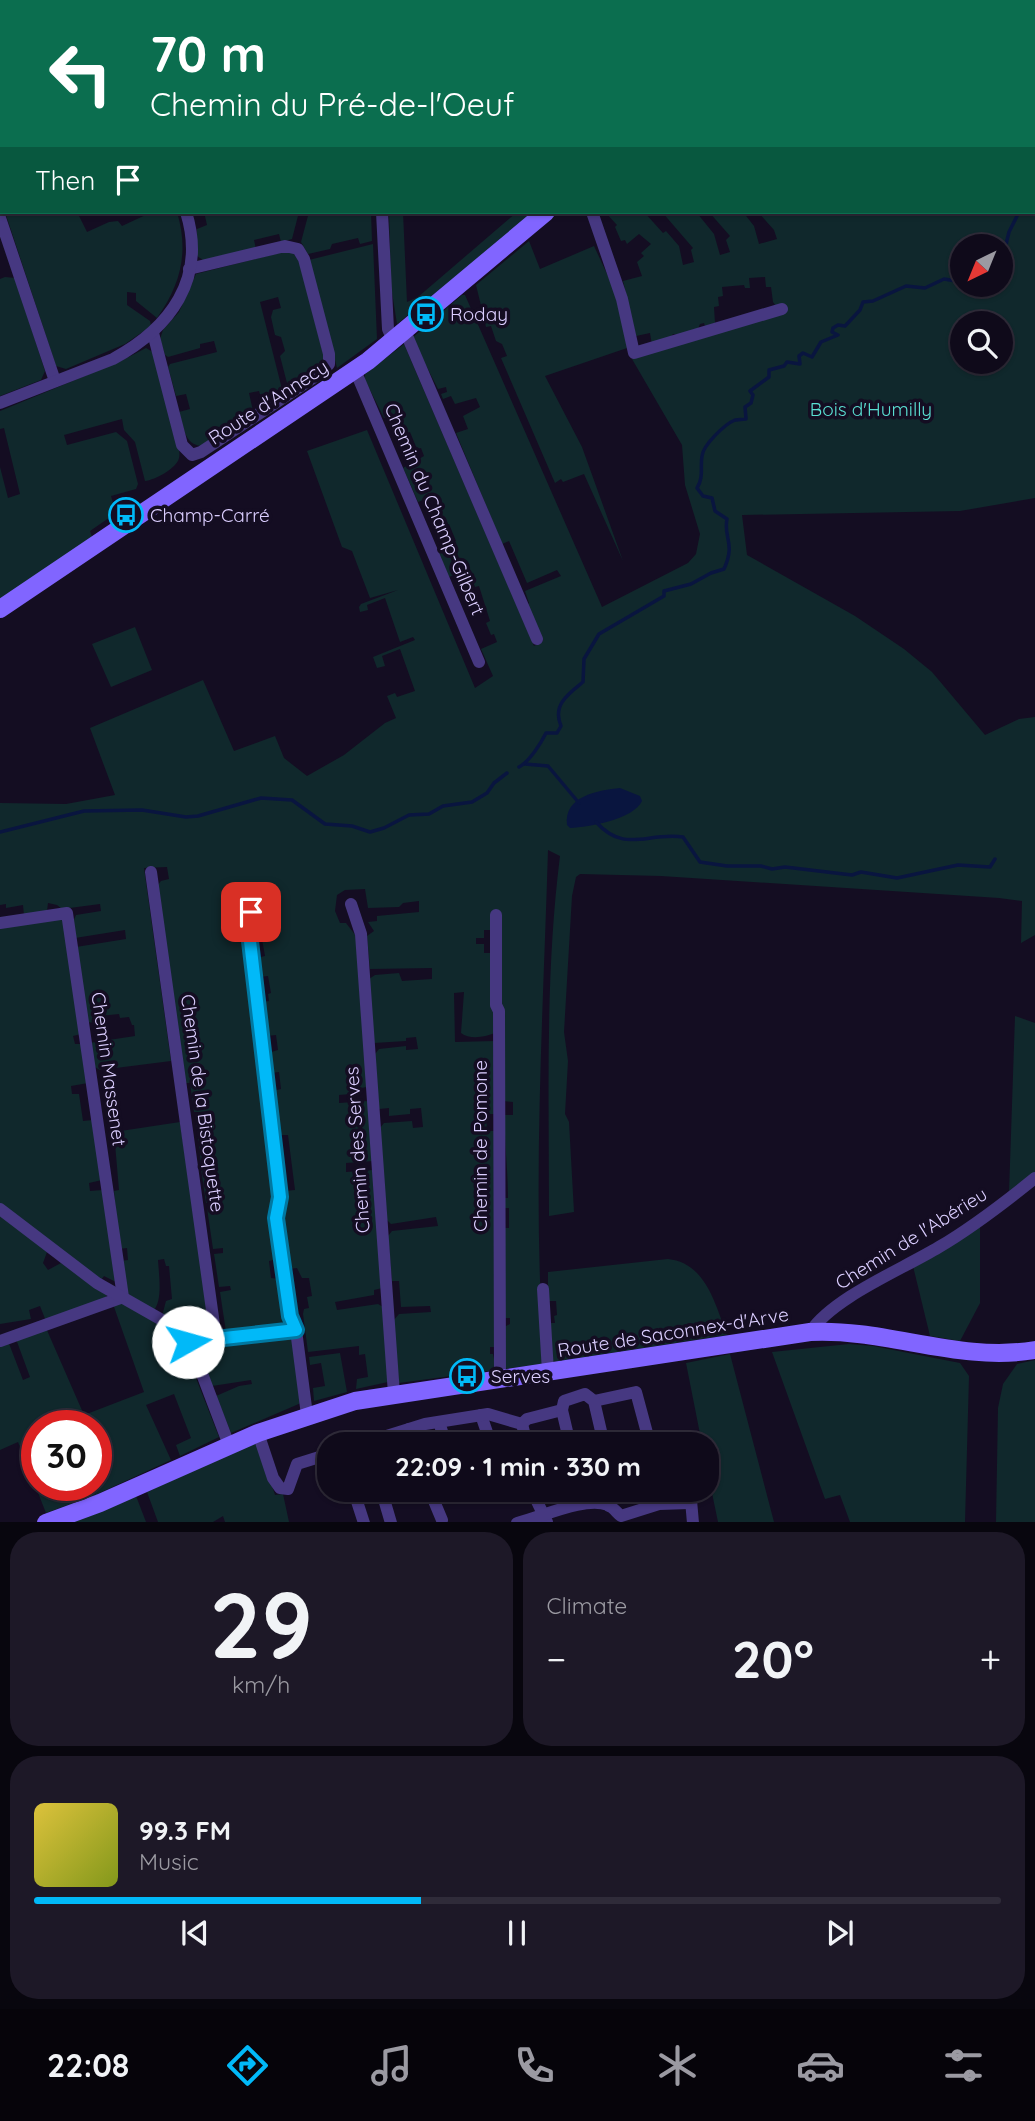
<!DOCTYPE html>
<meta charset="utf-8">
<style>
body{margin:0;font-family:Quicksand,sans-serif;background:#1d1827;color:#f1f3f6;height:100vh;display:flex;flex-direction:column;font-size:26px;white-space:nowrap}
*{box-sizing:border-box;margin:0}
p{font-size:23px;color:#9b9aa2}
.icon{flex:none;width:38px;height:38px;fill:none;stroke:currentColor;stroke-width:2;stroke-linecap:round;stroke-linejoin:round}
.map{position:relative;height:1522px;overflow:hidden}
.details{display:flex;flex-direction:column;gap:10px;padding:10px;background:#08060e;flex:1}
.details>*{flex:none}
.guide{position:absolute;left:0px;top:0px;width:1036px;height:214px;box-shadow:0 2px 5px #0004,0 0 0 2px #2f2b39;background:#0b6e4f;color:#fff;overflow:hidden}
.needle{width:46px;rotate:223deg}
.fabs{position:absolute;left:950px;top:234px;display:grid;gap:14px}
.fabs a{display:grid;place-items:center;width:63px;height:63px;border-radius:50%;background:#0f0a1a;box-shadow:0 2px 5px #0004,0 0 0 2px #2f2b39;font-size:35px}
.speed{position:absolute;left:21px;top:1410px;display:flex;gap:14px;font-size:35px;font-weight:700;text-align:center}
.speed>*{display:grid;place-content:center;width:91px;height:91px;border-radius:50%;background:#0f0a1a;box-shadow:0 2px 5px #0004,0 0 0 2px #2f2b39;line-height:1}
.speed .limit{border:10px solid #d22;background:#fff;color:#111}
.pin{position:absolute;display:grid;place-items:center;width:60px;height:60px;color:#fff;margin:-30px;border-radius:14px;box-shadow:0 4px 10px #0006}
.me{position:absolute;width:77px;margin:-38px;rotate:83deg;stroke-linejoin:round;filter:drop-shadow(0 0 5px #0008)}
.turn{display:flex;align-items:center;gap:24px;height:147px;padding:0 35px;font-size:32px}
.turn .icon{width:91px;height:91px;stroke-width:2.5}
.turn b{display:block;font-size:49px;line-height:60px}
.then{display:flex;align-items:center;height:66px;padding:0 35px;background:#0003;gap:14px;font-size:26px}
.big{font-size:52px;font-weight:800;line-height:1.1}
.details .card{flex:1;display:flex;flex-direction:column;justify-content:center;gap:10px;min-width:0;padding:0 24px;border-radius:28px;background:#1d1827}
.details .dial{align-items:center;gap:0}
.dial b{font-size:91px;line-height:1}
.song{display:flex;align-items:center;gap:21px}
.cover{width:84px;height:84px;border-radius:10px;background:linear-gradient(135deg,hsl(50 70% 55%),hsl(70 70% 35%))}
.played{height:7px;border-radius:4px;background:linear-gradient(90deg,#01b9f8 40%,#2f2b39 40%)}
.keys{display:flex;justify-content:space-around;direction:ltr}
.heat{display:flex;justify-content:space-between;align-items:center;font-size:38px;direction:ltr}
.details .tiles{flex:1;display:grid;gap:10px;grid-template-columns:1fr 1fr}
.card:last-child{grid-column:span 2}
.trip{position:absolute;left:317px;top:1432px;width:402px;height:70px;border-radius:28px;background:#0f0a1a;box-shadow:0 2px 5px #0004,0 0 0 2px #2f2b39;font-weight:800;line-height:70px;text-align:center}
.menu{display:flex;height:112px;justify-content:space-around;align-items:center;background:#06040a;color:#9b9aa2}
.menu .icon{width:49px;height:49px}
.menu .current{color:#01b9f8}
.menu b{font-size:32px;color:#f1f3f6}
.map>svg:first-child{display:block}
.green{fill:#10282c;fill-rule:evenodd}
.water{fill:#09153f}
.lines{fill:none;stroke-linecap:round;stroke-linejoin:round}
.stream{stroke:#09153f;stroke-width:3.5}
.street{stroke:#463881;stroke-width:12}
.secondary{stroke:#8165ff;stroke-width:18}
.route-casing{stroke:#0178a1;stroke-width:18}
.route{stroke:#01b9f8;stroke-width:12}
.labels{text-anchor:middle;stroke-width:7;stroke-linejoin:round;paint-order:stroke}
.poi-label{font-size:19px;fill:#dbceff;stroke:#140d22;text-anchor:start}
.street-label{font-size:19px;fill:#dbceff;stroke:#140d22}
.park-label{font-size:19px;fill:#5adfd2;stroke:#140d22}
</style>
<div class="map">
<svg width="1035" height="1523" viewBox="0 0 1035 1523">
<rect width="100%" height="100%" fill="#140d22"/>
<g class="green">
<path d="M813,0H1035V498L960,511L742,515L747,555L855,616L904,649L932,672L985,735L1019,719L1035,717V935L1021,943L1022,901L999,898L661,876L580,874L576,877L572,896L564,1032L568,1061L565,1114L569,1122L574,1212L549,1216C549,1096 545,975 560,856L548,850C543,1019 532,1189 544,1359L541,1364L504,1369V1327L510,1324V1318H505L504,1228H509V1208H503V1198H508C508,1167 504,1143 505,1115H513V1102L503,1101L491,912L492,930H484V938H476V944H484V953H492L495,1033C485,1037 470,1040 461,1033L464,992L454,993L455,1042L495,1041L496,1114H486L487,1131H495L496,1347H490V1354H493L496,1370L399,1383L393,1321L399,1314L431,1312L430,1306L401,1307L399,1281H392L388,1236L392,1231L438,1226L436,1217L391,1224L387,1220L380,1128L384,1123L412,1121L413,1128L423,1127L421,1108L410,1109V1114L389,1116V1108L379,1109L375,1054L379,1049L406,1046V1050L418,1049L416,1037L406,1038V1041L374,1043L369,979L375,975L399,973L402,981L432,979V968L370,969L367,936L374,931L368,922L377,921V916L419,912V901L403,903L399,907L368,908L365,889L345,890L337,895L335,911L340,923H346L356,936L367,1087L361,1088L362,1093L339,1095V1103L368,1101L373,1161L346,1163V1172L373,1170L382,1288L374,1290V1295L335,1302L337,1310L378,1304L383,1307L388,1382L356,1389L357,1379L368,1377L365,1354L359,1355V1346L308,1352L303,1314L304,1309L309,1308L307,1297L312,1296L309,1278H302L297,1268L289,1269L282,1215L286,1202L285,1191L295,1190L288,1135H279L273,1091L281,1089L279,1072L271,1073L268,1053L278,1050L276,1035L266,1036L262,1002L269,1001L268,994L271,993L268,976L259,977L257,958L265,956L262,939L256,940L255,926L265,917C267,906 260,901 251,896L241,900L236,909L235,923L242,924L275,1201L277,1259L269,1261L271,1278L280,1279L286,1320L283,1326L226,1332L220,1292L231,1290L230,1286L219,1287L214,1254L223,1253V1248L213,1249L207,1208L216,1206L215,1202L206,1203L201,1169L211,1167L209,1163L201,1164L196,1122L203,1120L202,1112H194L190,1083H185L157,886L161,881L169,879L167,867L144,868L171,1061L100,1070L93,1066L89,1043L135,1036L134,1025H132L129,1017L120,1018L119,1014L99,1016L96,1023L86,1022L76,947L126,939L125,930L75,938L73,922L76,915L101,911L100,904L62,909L57,905L48,903L47,911L24,915L23,905L6,908V904L0,905V803L66,804L115,795L90,728L203,680L234,751L275,736L284,758L307,776L344,755L385,723L396,718L387,696L395,693L397,697L415,691L400,649L382,656L385,666L377,668L373,657L415,640L413,637L400,642L385,598L367,605L368,610L360,612L359,607L361,604L398,590L370,598L352,551L342,547L307,451L367,430L475,688L493,676L481,649L497,642L494,634L491,635L486,623L490,621L479,586L475,587L468,569L449,577L437,549L456,541L449,524L445,525L439,514L442,512L435,496L418,502L403,468L424,456L421,448L417,449L410,432L406,433L400,422L403,420L400,412L384,418L365,380V374L404,344L534,646L543,641L527,606L529,603L525,591L561,576L557,570L527,583L509,541L502,544L456,433L468,429L463,416L480,407L476,398L455,404L451,396L443,399L441,394L447,392L446,387L438,389L412,338L462,295H465L602,607L688,563L696,554L700,534L685,485L682,445L632,359L776,306L773,302L771,287H766L765,277L749,278L750,288H745L744,285L722,287L723,296L718,297L719,306L714,307L715,323L705,326L704,323L700,324L697,331L682,335L673,334L669,339L652,345L650,333L636,336L623,281L642,276L637,262L644,256L641,253L651,244L639,234L627,244L625,240L621,241L615,227L617,225L605,212H644L663,233L666,231L679,246L683,265L694,262L691,250L693,248L662,212L697,213L714,234L720,255L730,252L726,240L730,236L709,212H743L754,226L759,244L777,239L774,230L758,212H1034V2H811ZM962,247H1001V285H962ZM962,324H1001V362H962Z"/>
<path d="M5,212H77L87,232L109,222L118,221L122,226L152,212H177C189,252 181,284 157,318L136,301V293L127,292V305L150,321L151,326L125,344L66,369L56,366Z"/>
<path d="M204,212H299L292,239L281,242L279,234L254,240L256,249L206,262L197,256V229L207,225Z"/>
<path d="M309,212H371L372,241L360,244L358,238L332,244L330,249L308,254L301,242Z"/>
<path d="M389,212H403L407,302L418,297L517,212H536L397,324L391,286Z"/>
<path d="M529,241L540,269L594,246L615,291L630,347L545,376L582,447L623,561L584,474L563,482L561,479L555,483L501,358L507,356L502,344L496,341L491,326L486,327L485,322L476,285Z"/>
<path d="M373,244L377,339L337,368L309,260Z"/>
<path d="M287,251L294,254L299,261L324,357L321,366L293,385L287,383L280,356L285,351L281,337L275,335L271,317L273,310L281,308L278,297L260,302L282,389L263,404L259,391L249,393L253,411L201,446C184,444 184,427 179,412L190,409L186,394L176,396L168,367L170,364L217,352L214,341L200,344V348L168,357L165,355L160,339L163,330L179,312L196,274Z"/>
<path d="M5,277L15,278L45,371L41,380L0,396V279Z"/>
<path d="M146,348L153,352C159,371 183,443 179,458C177,468 155,480 145,481L135,442L124,430L122,419L64,435L67,445L116,432L127,441L138,484L136,489L111,496L116,513L90,531L92,537L0,600V467L8,498L20,494L4,428L0,429V411L121,361Z"/>
<path d="M135,627L152,670L111,687L92,644Z"/>
<path d="M59,918L64,922L81,1034L73,1036L75,1044H82L88,1083L71,1086L72,1094H79L83,1121L93,1120L102,1180L89,1183L90,1191L103,1190L116,1282L104,1276L101,1280L0,1205V925Z"/>
<path d="M1015,1016L1035,1023V1172L1009,1193Z"/>
<path d="M180,1122L211,1328L207,1333L190,1335L162,1316L166,1301L172,1299L169,1266H166L164,1259L158,1260C159,1276 163,1301 153,1311L128,1295L121,1261L128,1260L127,1248L119,1249L114,1191L119,1190L114,1132Z"/>
<path d="M0,1214L47,1252L43,1263L48,1270L61,1263L107,1294L105,1300L46,1321L40,1306L29,1310L31,1319L0,1324Z"/>
<path d="M980,1226V1303L960,1341L930,1336L913,1266Z"/>
<path d="M668,1259C706,1263 715,1304 727,1335L552,1362L549,1323H555L554,1316L557,1315L556,1301H548V1272Z"/>
<path d="M120,1303C141,1310 169,1327 183,1345L219,1437L180,1456L176,1445L191,1438L174,1394L146,1405L171,1460L93,1496L46,1513L18,1442L0,1450V1344L8,1341L23,1380L30,1377L16,1339L46,1328L84,1415L144,1392L113,1304ZM37,1426H96V1486H37Z"/>
<path d="M292,1336L301,1403L231,1433L216,1396L239,1386L252,1384L251,1380L212,1386L198,1350L204,1345Z"/>
<path d="M849,1344L873,1346L960,1363L969,1376L965,1522H850L840,1495L825,1499L772,1352Z"/>
<path d="M340,1353L347,1392L314,1401L313,1388L325,1386L321,1363L310,1365L309,1357Z"/>
<path d="M730,1354L774,1522H718L707,1469V1444H702L686,1363Z"/>
<path d="M1035,1360V1522H996L998,1408L1003,1384L1017,1364Z"/>
<path d="M257,1441L275,1495L283,1494L289,1522H225L223,1516L213,1522H158L147,1492Z"/>
<path d="M136,1496L146,1522L69,1523Z"/>
</g>
<path class="water" d="M620,788L640,796L642,801C634,819 589,827 570,828L567,825C563,796 599,790 620,788Z"/>
<g class="lines">
<g class="stream">
<path d="M1034,168L1035,167"/>
<path d="M1034,172V175"/>
<path d="M1001,265L1009,232L1019,212"/>
<path d="M968,285L972,288L974,285"/>
<path d="M525,764L548,766L579,803"/>
<path d="M519,767C530,761 541,743 546,733H557L561,726C552,705 568,694 583,682L584,659L599,634L664,596V591L691,584L711,573L724,569C736,543 723,538 727,519L715,511L712,498L703,496L697,488C704,477 700,468 702,456C703,445 725,424 735,420C736,420 745,419 746,419L745,407L751,403L753,395L750,391L769,377V370L784,366L787,362L800,364L799,356L803,353L812,357L821,342L838,335L832,332L833,328L838,325L845,326L860,310L863,302L873,301L906,286L925,288L944,279L962,282"/>
<path d="M596,822C625,854 646,832 683,837L700,862L727,866H761L772,869L785,867L852,875L861,872L897,878L958,865L990,867L995,859"/>
<path d="M0,832L84,811L142,810L186,817L198,816L261,798L292,800L325,824L352,826L370,832L384,828L409,815L429,814L443,806L472,802L487,793L494,783L507,773"/>
</g>
<g class="street">
<path d="M374,0L375,2"/>
<path d="M382,212L388,329L393,341"/>
<path d="M592,212L622,299L634,353L782,309"/>
<path d="M0,218L55,381"/>
<path d="M405,331L537,639"/>
<path d="M153,333L182,445L192,455L201,452L322,372L329,364V354L304,259L298,249L285,246L189,269"/>
<path d="M355,370L479,662"/>
<path d="M0,403L113,359C170,328 207,279 186,212"/>
<path d="M151,872L216,1339"/>
<path d="M351,904L361,934L394,1394"/>
<path d="M251,912L248,924L280,1197L276,1218L290,1316L296,1330L307,1415"/>
<path d="M496,915V1005L499,1011L500,1378"/>
<path d="M0,923L67,913L123,1297L0,1341"/>
<path d="M0,1209L97,1283L162,1320L184,1337L196,1358L229,1445"/>
<path d="M543,1289L548,1372"/>
<path d="M810,1332C834,1297 901,1270 939,1247C973,1227 1004,1203 1035,1178"/>
<path d="M188,1342L296,1330"/>
<path d="M594,1401L636,1392L650,1444"/>
<path d="M481,1415L491,1444"/>
<path d="M439,1422L446,1444"/>
<path d="M409,1429L414,1444"/>
<path d="M258,1433L273,1478L280,1488L288,1489L297,1464L329,1454"/>
<path d="M361,1444L425,1424L488,1414L522,1424"/>
<path d="M527,1444L522,1424L527,1419L562,1410"/>
<path d="M570,1444L562,1410L564,1401L585,1394L594,1401L604,1444"/>
<path d="M353,1489L364,1523"/>
<path d="M381,1489L391,1523"/>
<path d="M429,1489L442,1520"/>
<path d="M531,1489L547,1522"/>
<path d="M606,1489L609,1506"/>
<path d="M675,1489L689,1503"/>
<path d="M690,1489L693,1523"/>
<path d="M431,1495L448,1489"/>
<path d="M357,1500L382,1492"/>
<path d="M517,1523C542,1517 585,1496 608,1505C613,1507 617,1513 621,1516L659,1504L689,1503"/>
</g>
<g class="secondary">
<path d="M793,2L795,0"/>
<path d="M0,609L368,361L546,212"/>
<path d="M46,1523L100,1503L258,1433L355,1401L810,1332C886,1328 959,1363 1035,1350"/>
</g>
</g>
<g class="lines">
<g class="route-casing">
<path id="route" d="M188,1342L296,1330L290,1316L276,1218L280,1197L248,924L251,912"/>
</g>
<use href="#route" class="route"/>
</g>
<defs>
<g id="bus-ring" transform="scale(1.75)"><circle r="9.5" fill="#140d22" stroke="#01b9f8" stroke-width="1.5"/><path d="M-5-6H5V4H4V6H2V4H-2V6H-4V4H-5ZM-3.5-4V0h7V-4ZM-3.5 1.2v1.5H-2V1.2ZM2 1.2v1.5H3.5V1.2Z" fill="#01b9f8"/></g>
</defs>
<g fill-rule="evenodd">
<use href="#bus-ring" x="426" y="314"/>
<use href="#bus-ring" x="126" y="515"/>
<use href="#bus-ring" x="467" y="1376"/>
</g>
<g class="labels">
<g class="poi-label">
<text x="450" y="321">Roday</text>
<text x="150" y="522">Champ-Carré</text>
<text x="491" y="1383">Serves</text>
</g>
<g class="street-label">
<text transform="translate(268 402) rotate(-33)" y="7">Route d'Annecy</text>
<text transform="translate(435 509) rotate(67)" y="7">Chemin du Champ-Gilbert</text>
<text transform="translate(109 1069) rotate(82)" y="7">Chemin Massenet</text>
<text transform="translate(203 1103) rotate(82)" y="7">Chemin de la Bistoquette</text>
<text transform="translate(480 1146) rotate(-90)" y="7">Chemin de Pomone</text>
<text transform="translate(357 1150) rotate(-94)" y="7">Chemin des Serves</text>
<text transform="translate(911 1238) rotate(-32)" y="7">Chemin de l'Abérieu</text>
<text transform="translate(673 1332) rotate(-9)" y="7">Route de Saconnex-d'Arve</text>
</g>
<g class="park-label">
<text x="871" y="416">Bois d'Humilly</text>
</g>
</g>
</svg>
<div class="fabs">
<a><svg class="needle" viewBox="-14 -14 28 28"><path d="M0-13l5 13h-10z" fill="#e53935"/><path d="M0 13l5-13h-10z" fill="#9b9aa2"/></svg></a>
<a><svg class="icon" aria-label="search" viewBox="0 0 24 24"><circle cx="10" cy="10" r="6"/><path d="M15 15l6 6"/></svg></a>
</div>
<div class="speed"><div class="limit">30</div></div>
<div class="pin" style="left:251px;top:912px;background:#d93025"><svg class="icon" aria-label="arrive" viewBox="0 0 24 24"><path d="M6 21V4h12l-3 4 3 4H6"/></svg></div>
<svg class="me" style="left:188px;top:1342px" viewBox="-20 -20 40 40"><circle r="19" fill="#fff"/><path d="M0-13L10 11 0 6-10 11z" fill="#01b9f8"/></svg>
<div class="trip">22:09 · 1 min · 330 m</div>
<div class="guide">
<div class="turn"><svg class="icon" aria-label="left" viewBox="0 0 24 24"><path d="M17 20v-9H6M10 6l-5 5 5 5"/></svg><div><b>70 m</b>Chemin du Pré-de-l'Oeuf</div></div>
<div class="then">Then<svg class="icon" aria-label="arrive" viewBox="0 0 24 24"><path d="M6 21V4h12l-3 4 3 4H6"/></svg></div>
</div>
</div>
<section class="details">
<div class="tiles">
<div class="card dial"><b>29</b><p>km/h</p></div>
<div class="card"><p>Climate</p>
<div class="heat"><a>−</a><b class="big">20°</b><a>+</a></div>
</div>
<div class="card">
<div class="song"><i class="cover"></i><div><b>99.3 FM</b><p>Music</p></div></div>
<div class="played"></div>
<div class="keys"><svg class="icon" aria-label="previous" viewBox="0 0 24 24"><path d="M18 5L8 12l10 7zM5 5v14"/></svg><svg class="icon" aria-label="pause" viewBox="0 0 24 24"><path d="M8 5v14M16 5v14"/></svg><svg class="icon" aria-label="next" viewBox="0 0 24 24"><path d="M6 5l10 7-10 7zM19 5v14"/></svg></div>
</div>
</div>
</section>
<nav class="menu">
<b>22:08</b>
<svg class="icon current" aria-label="directions" viewBox="0 0 24 24"><path d="M12 3l9 9-9 9-9-9zM9 14v-3h6M13 9l2 2-2 2"/></svg>
<svg class="icon" aria-label="music" viewBox="0 0 24 24"><path d="M9 18V5l10-2v13"/><circle cx="6" cy="18" r="3"/><circle cx="16" cy="16" r="3"/></svg>
<svg class="icon" aria-label="phone" viewBox="0 0 24 24"><path d="M5 4h4l2 5-3 2q2 4 5 5l2-3 5 2v4C11 20 4 13 5 4z"/></svg>
<svg class="icon" aria-label="climate" viewBox="0 0 24 24"><path d="M12 3v18M4 7l16 10M4 17L20 7"/></svg>
<svg class="icon" aria-label="car" viewBox="0 0 24 24"><path d="M5 17H2v-5l4-1 3-4h7l3 4 3 1v5h-3M9 17h6M6 11h13"/><circle cx="7" cy="17" r="2"/><circle cx="17" cy="17" r="2"/></svg>
<svg class="icon" aria-label="filters" viewBox="0 0 24 24"><path d="M4 7h16M4 17h16"/><circle cx="9" cy="7" r="2"/><circle cx="15" cy="17" r="2"/></svg>
</nav>
